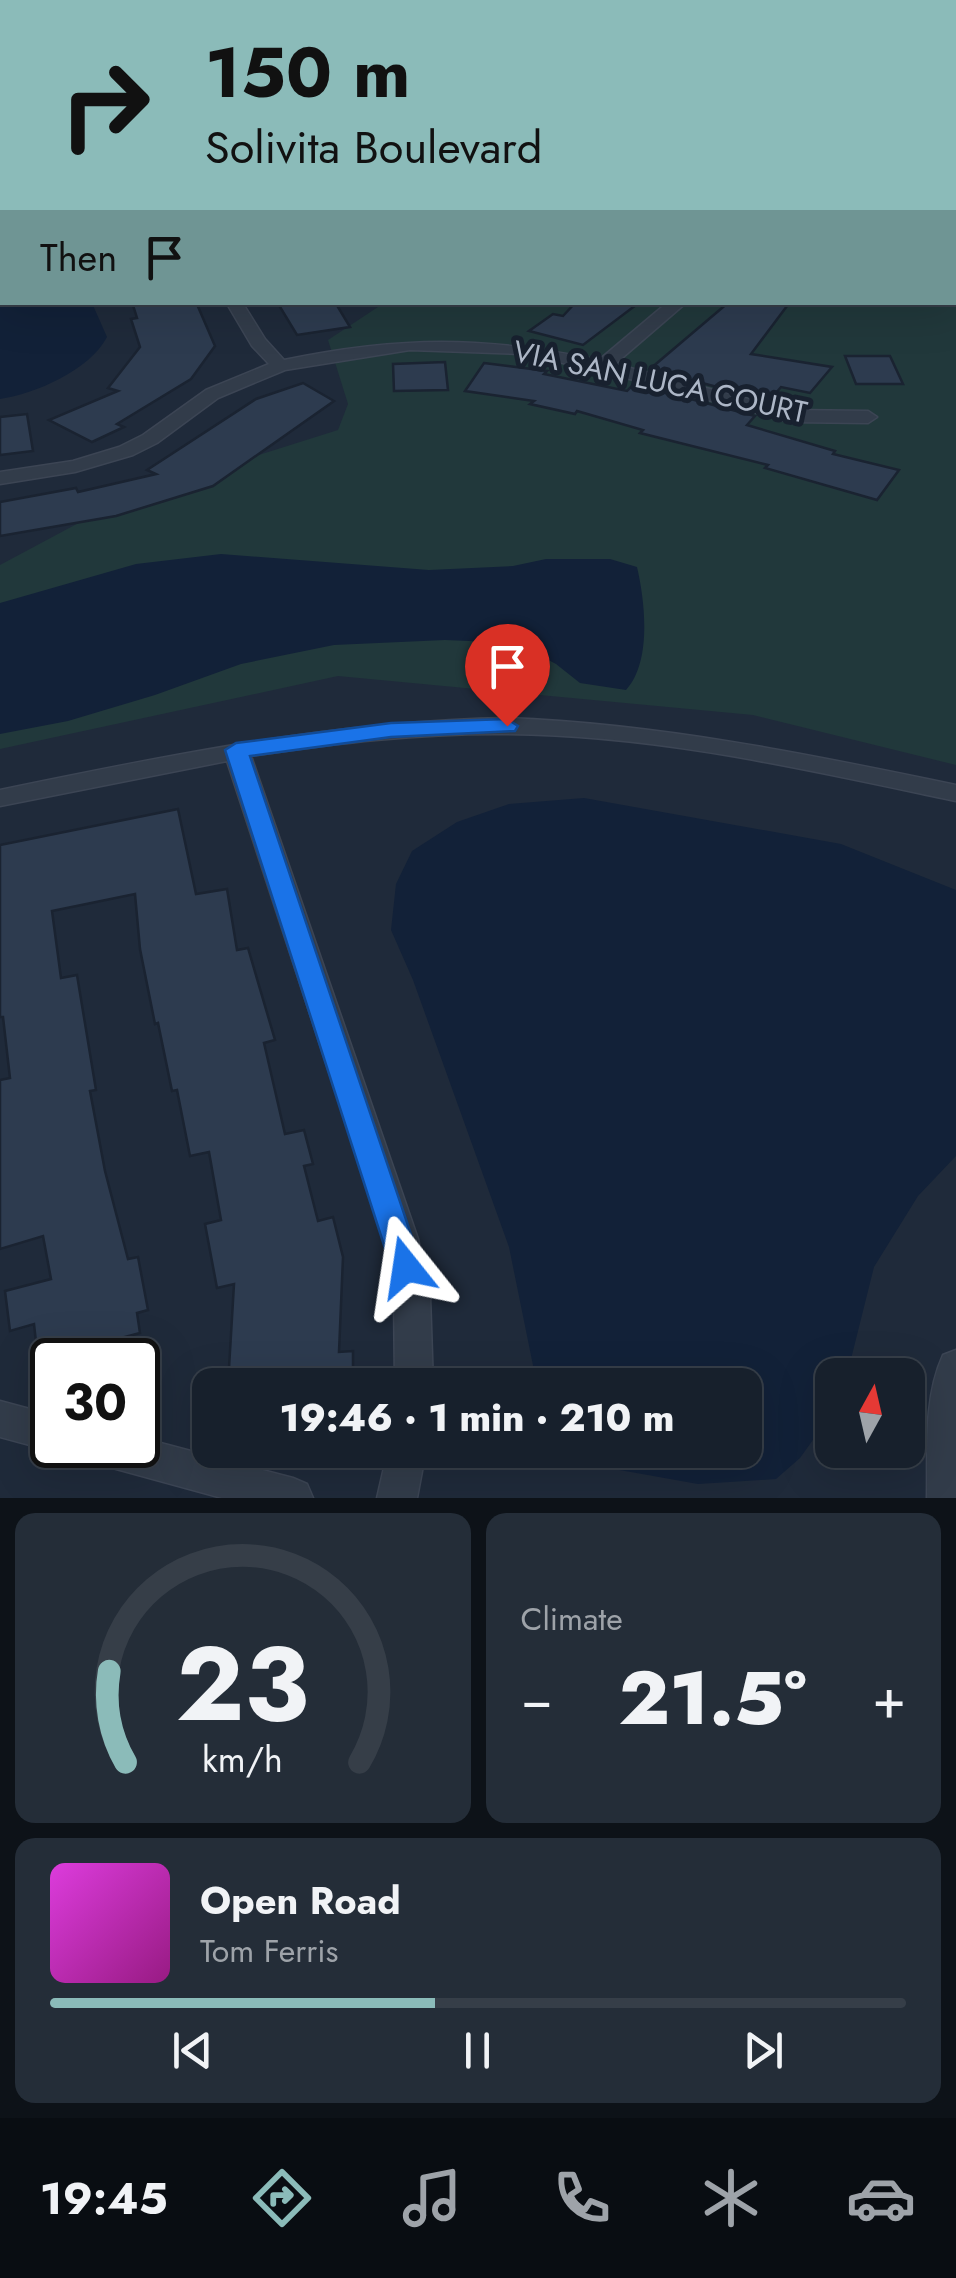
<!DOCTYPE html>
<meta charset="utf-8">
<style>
body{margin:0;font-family:Jost,sans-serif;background:#242d38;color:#f1f3f6;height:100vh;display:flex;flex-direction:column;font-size:38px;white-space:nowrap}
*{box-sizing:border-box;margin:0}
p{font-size:32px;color:#9ea3a9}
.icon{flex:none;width:55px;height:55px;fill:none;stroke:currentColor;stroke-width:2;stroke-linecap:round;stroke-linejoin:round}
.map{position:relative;height:1498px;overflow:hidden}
.sheet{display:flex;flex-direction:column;gap:15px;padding:15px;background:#0d1218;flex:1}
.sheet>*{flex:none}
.hud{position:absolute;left:0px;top:0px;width:958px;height:305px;box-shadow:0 10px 40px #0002,0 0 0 2px #363e48;background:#8bbbb9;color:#111;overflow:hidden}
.needle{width:65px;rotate:8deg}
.fabs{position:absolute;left:815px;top:1358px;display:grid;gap:20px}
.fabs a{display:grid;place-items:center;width:110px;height:110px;border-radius:20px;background:#17202c;box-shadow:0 10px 40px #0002,0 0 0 2px #363e48;font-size:50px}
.speed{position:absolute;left:30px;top:1338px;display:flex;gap:20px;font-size:50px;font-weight:700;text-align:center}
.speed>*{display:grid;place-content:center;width:130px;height:130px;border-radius:50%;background:#17202c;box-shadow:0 10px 40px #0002,0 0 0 2px #363e48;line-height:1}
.speed .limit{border:5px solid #111;border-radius:15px;background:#fff;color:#111}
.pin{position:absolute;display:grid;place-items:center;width:85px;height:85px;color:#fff;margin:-102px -42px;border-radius:50% 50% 50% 0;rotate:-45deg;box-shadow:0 0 10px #0007}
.pin .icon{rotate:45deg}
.me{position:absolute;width:110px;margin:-55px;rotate:345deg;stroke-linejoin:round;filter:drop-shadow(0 0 8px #0008)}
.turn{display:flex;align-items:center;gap:35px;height:210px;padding:0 40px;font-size:45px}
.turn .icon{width:130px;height:130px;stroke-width:2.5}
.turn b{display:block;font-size:70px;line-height:85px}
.then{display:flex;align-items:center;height:95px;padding:0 40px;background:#0003;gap:20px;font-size:38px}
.big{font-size:75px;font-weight:800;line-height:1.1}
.sheet .card{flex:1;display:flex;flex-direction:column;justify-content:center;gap:15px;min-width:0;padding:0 35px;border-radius:20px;background:#242d38}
.sheet .dial{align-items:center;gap:0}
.dial svg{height:260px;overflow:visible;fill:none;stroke:#363e48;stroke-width:7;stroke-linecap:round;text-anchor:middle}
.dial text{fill:#f1f3f6;stroke:none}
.song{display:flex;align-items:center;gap:30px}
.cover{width:120px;height:120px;border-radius:15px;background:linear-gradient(135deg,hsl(300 70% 55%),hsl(310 70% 35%))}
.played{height:10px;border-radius:5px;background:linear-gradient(90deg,#8bbbb9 45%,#363e48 45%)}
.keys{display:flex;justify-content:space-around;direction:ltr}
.heat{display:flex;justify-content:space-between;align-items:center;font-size:55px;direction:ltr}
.sheet .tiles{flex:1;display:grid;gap:15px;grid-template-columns:1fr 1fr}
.card:last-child{grid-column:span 2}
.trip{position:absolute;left:192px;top:1368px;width:570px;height:100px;border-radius:20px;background:#17202c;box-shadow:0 10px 40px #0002,0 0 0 2px #363e48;font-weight:800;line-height:100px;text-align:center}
.tab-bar{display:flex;height:160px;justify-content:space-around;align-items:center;background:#090d12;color:#9ea3a9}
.tab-bar .icon{width:70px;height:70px}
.tab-bar .current{color:#8bbbb9}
.tab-bar b{font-size:45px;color:#f1f3f6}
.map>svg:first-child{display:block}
.green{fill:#21383b}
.water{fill:#122138}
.building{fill:#2d3b4f;stroke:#1a2331;stroke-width:2.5}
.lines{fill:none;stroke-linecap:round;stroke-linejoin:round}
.service-casing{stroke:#3c4554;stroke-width:3}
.minor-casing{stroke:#3c4554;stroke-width:3}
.path{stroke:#395154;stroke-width:2.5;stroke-dasharray:4 4;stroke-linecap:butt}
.service{fill:#323c4a;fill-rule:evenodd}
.minor{fill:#323c4a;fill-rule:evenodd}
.route{fill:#1a73e8;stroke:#114b97;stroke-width:2.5}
.labels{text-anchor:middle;stroke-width:10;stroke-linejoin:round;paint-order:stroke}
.far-street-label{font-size:30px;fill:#adb7c7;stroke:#18212f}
</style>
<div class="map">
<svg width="956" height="1498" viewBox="0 0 956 1498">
<rect width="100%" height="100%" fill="#1f2a3a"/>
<path class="green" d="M956,103V765L753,715L338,676L0,749V565L129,496L338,430L348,404L328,340L384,303L955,302Z"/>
<g class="water">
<path d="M0,181L2,302L92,303L107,337C90,370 35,394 0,399Z"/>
<path d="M221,554L429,570L513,566L546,559H610L637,567C645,601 652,662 626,690L580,683L556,664L516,643L445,640L334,645L241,664L155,695L68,721L0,734V603L136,564Z"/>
<path d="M584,798L841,844L956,890V1156L918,1196L874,1267L847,1375H832V1408L825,1423L800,1458L776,1479L698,1484L614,1469L590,1450H745V1385H537L509,1247L413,980L391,930L396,884L412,851L457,822L509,804Z"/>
</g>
<g class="building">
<path d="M132,302H196L215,346L191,379L117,424L124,427L92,442L49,420L118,391L108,388L140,347L131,319L137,318Z"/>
<path d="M277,302H335L350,327L297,335Z"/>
<path d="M576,302H640L583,345L529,331L553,314L563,316Z"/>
<path d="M729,302H790L751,354L832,367L810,393L781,387L769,401L650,369Z"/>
<path d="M845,356H890L903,384H856Z"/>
<path d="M445,362L448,390L394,391L393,364Z"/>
<path d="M484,363L547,371L544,374L627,391L634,384L755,416L747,425L835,451L833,454L899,470L877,500L765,468L768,465L640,433L643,430L577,411L575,414L530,404L534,401L465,391Z"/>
<path d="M303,383L334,401L213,486L116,516L0,536V502L76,488L78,492L156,474L147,470L256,399Z"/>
<path d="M27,414L33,451L0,455V417Z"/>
<path d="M178,809L196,894L227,889L237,950L248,948L275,1040L264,1043L285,1134L304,1130L313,1164L304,1166L318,1221L333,1217L343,1257L339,1352L353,1351V1385H228L234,1284L217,1288L205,1224L221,1220L209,1152L190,1156L177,1090L172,1091L158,1023L155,1024L140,949L135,894L52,911L61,978L77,975L96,1090L90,1091L105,1171L128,1259L138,1257L148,1310L137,1313L140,1333L38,1360L34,1324L10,1331L5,1291L51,1279L43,1236L0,1249V1080L10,1078L3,1017H0V845Z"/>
</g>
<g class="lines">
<g class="service-casing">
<path id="service" d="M807,0H813L814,2H809Z"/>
</g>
<g class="minor-casing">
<g id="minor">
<rect x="0" y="25" width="2" height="6"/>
<path d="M0,109L2,110V119L0,118Z"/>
<path d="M226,302H242L265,339L284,360C401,336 482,336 599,360L668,302H687L615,364L790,410L868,411L877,417L868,423L790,422L600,371L521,354L410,350L285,370L218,398L157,443L133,455L75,472L0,484V472L73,461L119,447L143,435L206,390L269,364L252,346Z"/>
<path d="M508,718C660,724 807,754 956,785V801C808,770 659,735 507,734C421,733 336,743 251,756L418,1239L430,1295L433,1385H395L394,1295L384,1239L227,761L0,806V790C169,755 335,721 508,718Z"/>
<path d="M956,1350V1498H927C928,1451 923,1399 943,1355Z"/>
<path d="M0,1401L52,1415V1445L66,1446L52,1451L0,1437Z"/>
<path d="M138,1437L293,1478L307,1484L313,1498H222L98,1464L84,1458L79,1445H138Z"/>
<path d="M388,1450H426L417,1498H377Z"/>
</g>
</g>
<path class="path" d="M407,0L417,2"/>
<use href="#service" class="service"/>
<use href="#minor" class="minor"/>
</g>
<path class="route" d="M507,719L518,726L515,731L391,737L250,756L422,1267L418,1277L406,1281L395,1277L391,1267L225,750L236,743L391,723Z"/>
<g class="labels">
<g class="far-street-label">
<text transform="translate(660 382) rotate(12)" y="10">VIA SAN LUCA COURT</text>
</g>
</g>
</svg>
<div class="fabs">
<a><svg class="needle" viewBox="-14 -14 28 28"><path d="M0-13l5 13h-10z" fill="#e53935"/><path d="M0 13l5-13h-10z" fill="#9ea3a9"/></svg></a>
</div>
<div class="speed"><div class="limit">30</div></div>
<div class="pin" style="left:507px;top:726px;background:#d93025"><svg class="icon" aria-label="arrive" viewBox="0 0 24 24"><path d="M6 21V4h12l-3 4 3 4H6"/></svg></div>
<svg class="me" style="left:406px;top:1267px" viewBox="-20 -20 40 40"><path d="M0-17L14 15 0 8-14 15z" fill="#1a73e8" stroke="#fff" stroke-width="4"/></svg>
<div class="trip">19:46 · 1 min · 210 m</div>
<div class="hud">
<div class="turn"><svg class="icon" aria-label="right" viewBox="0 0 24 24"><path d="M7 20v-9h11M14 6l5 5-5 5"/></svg><div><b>150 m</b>Solivita Boulevard</div></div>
<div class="then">Then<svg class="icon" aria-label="arrive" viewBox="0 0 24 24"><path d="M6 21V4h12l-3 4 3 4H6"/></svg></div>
</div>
</div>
<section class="sheet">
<div class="tiles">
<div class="card dial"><svg viewBox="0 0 100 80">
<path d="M14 69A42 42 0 1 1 86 69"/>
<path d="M14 69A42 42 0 0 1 9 41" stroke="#8bbbb9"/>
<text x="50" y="56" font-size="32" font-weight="700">23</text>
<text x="50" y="72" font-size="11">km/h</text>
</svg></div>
<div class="card"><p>Climate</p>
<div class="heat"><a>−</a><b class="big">21.5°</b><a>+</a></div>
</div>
<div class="card">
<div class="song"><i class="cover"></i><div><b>Open Road</b><p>Tom Ferris</p></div></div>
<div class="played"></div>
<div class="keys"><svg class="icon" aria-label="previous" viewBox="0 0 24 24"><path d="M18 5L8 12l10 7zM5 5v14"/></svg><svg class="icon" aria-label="pause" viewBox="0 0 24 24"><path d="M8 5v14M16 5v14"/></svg><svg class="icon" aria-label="next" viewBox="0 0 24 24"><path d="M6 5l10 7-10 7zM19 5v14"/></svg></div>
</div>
</div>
</section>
<nav class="tab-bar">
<b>19:45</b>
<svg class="icon current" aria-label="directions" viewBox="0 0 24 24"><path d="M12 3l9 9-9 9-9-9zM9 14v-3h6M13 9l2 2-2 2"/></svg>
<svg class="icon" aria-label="music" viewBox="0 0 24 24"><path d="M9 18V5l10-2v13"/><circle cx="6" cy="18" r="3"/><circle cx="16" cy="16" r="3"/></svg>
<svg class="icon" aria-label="phone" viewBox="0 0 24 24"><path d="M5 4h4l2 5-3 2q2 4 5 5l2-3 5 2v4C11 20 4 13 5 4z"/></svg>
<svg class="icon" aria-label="climate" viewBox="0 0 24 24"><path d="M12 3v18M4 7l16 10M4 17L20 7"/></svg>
<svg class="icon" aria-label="car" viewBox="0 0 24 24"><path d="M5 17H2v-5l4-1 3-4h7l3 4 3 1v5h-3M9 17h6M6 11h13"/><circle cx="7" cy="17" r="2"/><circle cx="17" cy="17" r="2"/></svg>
</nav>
